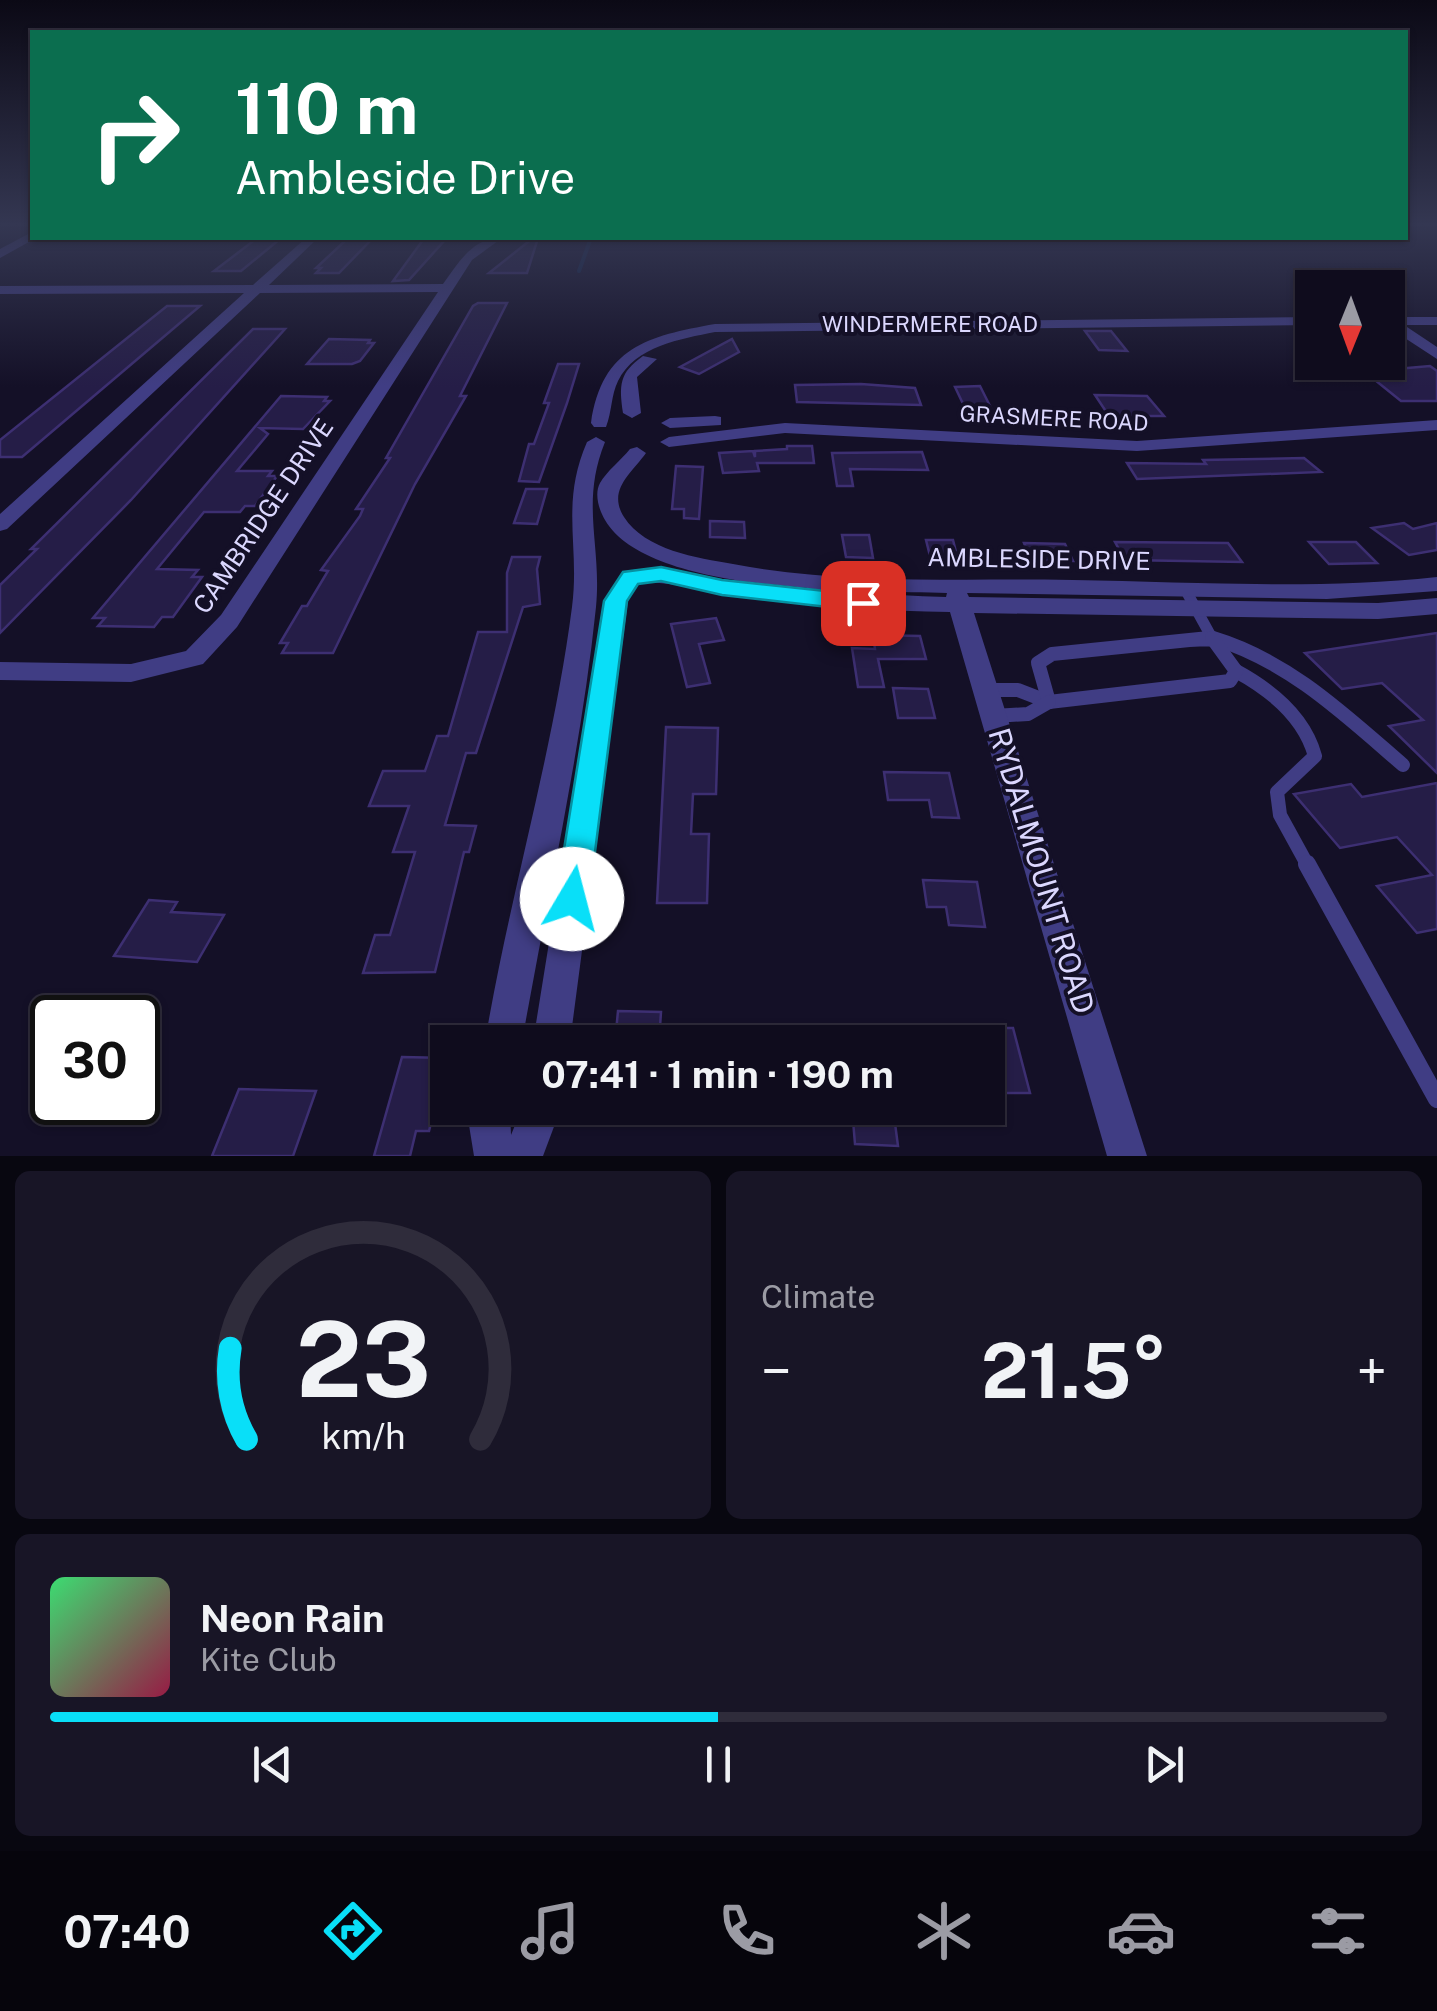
<!DOCTYPE html>
<meta charset="utf-8">
<style>
body{margin:0;font-family:"Public Sans",sans-serif;background:#181526;color:#f1f3f6;height:100vh;display:flex;flex-direction:column;font-size:38px;white-space:nowrap}
*{box-sizing:border-box;margin:0}
p{font-size:32px;color:#9b9ba4}
.icon{flex:none;width:55px;height:55px;fill:none;stroke:currentColor;stroke-width:2;stroke-linecap:round;stroke-linejoin:round}
.map{position:relative;height:1156px;overflow:hidden}
.drawer{display:flex;flex-direction:column;gap:15px;padding:15px;background:#080710;flex:1}
.drawer>*{flex:none}
.guide{position:absolute;left:30px;top:30px;width:1378px;height:210px;border-radius:0px;box-shadow:0 2px 8px #0004,0 0 0 2px #2f2c3b;background:#0b6e4f;color:#fff;overflow:hidden}
.needle{width:65px;rotate:181deg}
.controls{position:absolute;left:1295px;top:270px;display:grid;gap:20px}
.controls a{display:grid;place-items:center;width:110px;height:110px;border-radius:0px;background:#0f0c1d;box-shadow:0 2px 8px #0004,0 0 0 2px #2f2c3b;font-size:50px}
.speed{position:absolute;left:30px;top:995px;display:flex;gap:20px;font-size:50px;font-weight:700;text-align:center}
.speed>*{display:grid;place-content:center;width:130px;height:130px;border-radius:50%;background:#0f0c1d;box-shadow:0 2px 8px #0004,0 0 0 2px #2f2c3b;line-height:1}
.speed .limit{border:5px solid #111;border-radius:15px;background:#fff;color:#111}
.pin{position:absolute;display:grid;place-items:center;width:85px;height:85px;color:#fff;margin:-42px;border-radius:20px;box-shadow:0 5px 15px #0006}
.me{position:absolute;width:110px;margin:-55px;rotate:8deg;stroke-linejoin:round;filter:drop-shadow(0 0 8px #0008)}
.turn{display:flex;align-items:center;gap:35px;height:210px;padding:0 40px;font-size:45px}
.turn .icon{width:130px;height:130px;stroke-width:2.5}
.turn b{display:block;font-size:70px;line-height:85px}
.big{font-size:75px;font-weight:700;line-height:1.1}
.drawer .tile{flex:1;display:flex;flex-direction:column;justify-content:center;gap:15px;min-width:0;padding:0 35px;border-radius:15px;background:#181526}
.drawer .dial{align-items:center;gap:0}
.dial svg{height:260px;overflow:visible;fill:none;stroke:#2f2c3b;stroke-width:7;stroke-linecap:round;text-anchor:middle}
.dial text{fill:#f1f3f6;stroke:none}
.song{display:flex;align-items:center;gap:30px}
.cover{width:120px;height:120px;border-radius:15px;background:linear-gradient(135deg,hsl(140 70% 55%),hsl(340 70% 35%))}
.played{height:10px;border-radius:5px;background:linear-gradient(90deg,#09dff8 50%,#2f2c3b 50%)}
.keys{display:flex;justify-content:space-around;direction:ltr}
.heat{display:flex;justify-content:space-between;align-items:center;font-size:55px;direction:ltr}
.drawer .tiles{flex:1;display:grid;gap:15px;grid-template-columns:1fr 1fr}
.tile:last-child{grid-column:span 2}
.trip{position:absolute;left:430px;top:1025px;width:575px;height:100px;border-radius:0px;background:#0f0c1d;box-shadow:0 2px 8px #0004,0 0 0 2px #2f2c3b;font-weight:700;line-height:100px;text-align:center}
.tabs{display:flex;height:160px;justify-content:space-around;align-items:center;background:#06050c;color:#9b9ba4}
.tabs .icon{width:70px;height:70px}
.tabs .current{color:#09dff8}
.tabs b{font-size:45px;color:#f1f3f6}
.map>svg:first-child{display:block}
.lines{fill:none;stroke-linecap:round;stroke-linejoin:round}
.stream{stroke:#10264b;stroke-width:4}
.building{fill:#251d47;stroke:#3d2f72;stroke-width:2.5}
.service-far2{stroke:#403d84;stroke-width:11}
.service-far1{stroke:#403d84;stroke-width:14}
.service{stroke:#403d84;stroke-width:18}
.minor{fill:#403d84;fill-rule:evenodd}
.route{fill:#09dff8;stroke:#0691a1;stroke-width:2.5}
.labels{text-anchor:middle;stroke-width:8;stroke-linejoin:round;paint-order:stroke}
.far-street-label{font-size:22px;fill:#dbd7fe;stroke:#141027}
.street-label{font-size:25px;fill:#dbd7fe;stroke:#141027}
.near-street-label{font-size:30px;fill:#dbd7fe;stroke:#141027}
</style>
<div class="map">
<svg width="1437" height="1156" viewBox="0 0 1437 1156">
<rect width="100%" height="100%" fill="#141027"/>
<g class="lines">
<path class="stream" d="M579,271L591,238"/>
</g>
<g class="building">
<path d="M533,238H538L527,273H489Z"/>
<path d="M256,239H280L241,271H214Z"/>
<path d="M346,240H371L339,273H316L321,268H316Z"/>
<path d="M423,240H445L409,280L393,281Z"/>
<path d="M478,303H507L460,396H466L415,484L333,653H282L288,643H280L302,606H307L328,571L321,570L360,516L363,509H356L390,458H386L473,306Z"/>
<path d="M167,306H200L22,457H0V440Z"/>
<path d="M253,329H285L131,500L0,633V585L37,549H31Z"/>
<path d="M1085,331H1111L1127,351L1099,350Z"/>
<path d="M329,339L370,340L368,343H374L360,361L352,364H307Z"/>
<path d="M732,339L739,352L699,374L680,367Z"/>
<path d="M558,364H579L567,403L539,482L519,481L529,444H534L549,403H544Z"/>
<path d="M1430,366L1437,371V401H1401L1370,376H1395L1385,370Z"/>
<path d="M861,384L915,388L921,405L797,402L795,385Z"/>
<path d="M980,386L991,408H965L955,387Z"/>
<path d="M1095,395L1147,396L1164,416H1109Z"/>
<path d="M281,396L327,397L324,401H330L303,429L260,428L268,434L237,471H272L268,476H277L255,506H245L240,512H204L157,569L198,570L192,577H202L173,617H162L154,627L98,626L105,618H93Z"/>
<path d="M787,446H812L814,463H757L759,471L723,473L719,453L753,451L755,457V451L787,449Z"/>
<path d="M922,452L928,470L850,469L853,486H837L832,453Z"/>
<path d="M1304,458L1321,472L1137,479L1127,463L1206,464L1203,460Z"/>
<path d="M676,466L703,467L699,519L684,518V509H672Z"/>
<path d="M526,489H547L537,524L514,523Z"/>
<path d="M710,521L744,522L745,538L710,537Z"/>
<path d="M1404,523L1413,529L1437,523V550L1409,555L1372,528Z"/>
<path d="M842,535H869L873,558L846,557Z"/>
<path d="M926,540H953L958,560H931Z"/>
<path d="M1115,542L1228,543L1242,562L1125,560Z"/>
<path d="M1309,542H1356L1377,563L1329,564Z"/>
<path d="M1024,543L1065,544L1073,561L1031,560Z"/>
<path d="M512,557H540L537,569L540,604L523,607L476,753H466L445,825L476,826L469,852H464L435,972L363,973L375,935H390L415,852H393L409,806H369L383,771H425L437,736H448L478,632H507V573Z"/>
<path d="M716,618L724,640L699,644L710,683L687,687L671,624Z"/>
<path d="M1437,633V773L1389,726L1423,720L1382,683L1342,689L1305,653Z"/>
<path d="M873,635L920,636L926,659H878L884,687H858L852,648L875,649Z"/>
<path d="M893,688L928,689L935,718H898Z"/>
<path d="M666,727L718,728L716,794H693L691,834H709L707,903H657Z"/>
<path d="M884,772L949,773L959,818L932,817L929,800H888Z"/>
<path d="M1437,783V929L1417,933L1377,886L1432,875L1397,837L1340,848L1294,794L1351,784L1362,797Z"/>
<path d="M923,880L977,882L985,927L949,925L946,907H927Z"/>
<path d="M149,900L177,902L171,912L224,915L197,962L114,956Z"/>
<path d="M618,1011L661,1012L659,1042H615Z"/>
<path d="M988,1028H1013L1030,1093H988Z"/>
<path d="M402,1057L447,1058L429,1131H416L410,1156H374Z"/>
<path d="M239,1089L316,1091L293,1156H212Z"/>
<path d="M852,1108H893L898,1146L855,1144Z"/>
</g>
<g class="lines">
<g class="service-far2">
<path d="M1185,589L1212,638L1221,641"/>
<path d="M1184,641H1214"/>
</g>
<g class="service-far1">
<path d="M1213,638C1289,661 1344,714 1403,765"/>
<path d="M1236,671C1271,690 1304,716 1315,756L1277,792L1280,815L1308,866"/>
<path d="M986,690H1018L1049,702"/>
<path d="M1049,702L1038,663L1052,654L1209,638"/>
<path d="M1049,702L1230,681L1236,671L1212,638"/>
<path d="M994,716L1028,714L1049,702"/>
</g>
<path class="service" d="M1307,864L1437,1099"/>
<g class="minor">
<path d="M32,232L36,238L0,258V249Z"/>
<path d="M306,238H318L269,285L443,284C458,263 474,236 502,238L472,260L237,627L203,664L131,682L0,680V662L131,664L186,651L221,615L438,292L260,293L7,529L0,531V514L244,293L0,294V286L253,285Z"/>
<path d="M1312,317V325L715,332C681,339 635,346 618,381C611,395 612,412 606,427H594L591,423C602,347 648,336 715,324Z"/>
<path d="M1388,317H1437V325H1404L1437,347V359L1388,327Z"/>
<path d="M643,356L657,359L637,377L641,413L632,418L623,413C619,385 619,373 643,356Z"/>
<path d="M715,416L721,417V425L670,428L661,423L670,418Z"/>
<path d="M1437,420V430L1137,451L785,433L669,447L660,442L669,437L785,423L1137,441Z"/>
<path d="M596,437L605,442C580,504 602,545 596,607C581,753 547,898 522,1042H485C509,897 553,754 572,607C580,546 560,504 587,442Z"/>
<path d="M637,447L646,453C631,474 607,490 624,517C645,550 697,558 733,564C843,585 961,578 1073,580C1194,582 1316,590 1437,577V591L1327,599L967,593L969,597L1378,603L1437,598V614L1378,619L974,613L1147,1156H1107L950,612C876,611 805,604 731,595C699,592 671,580 638,583L628,601L570,1042H533L604,601L623,572C661,562 693,576 730,580C802,588 873,595 946,597L947,593C868,591 648,595 605,520C599,510 594,494 600,483C607,471 621,460 630,449Z"/>
<path d="M471,1108H510L511,1135L522,1108H561L543,1156H474L468,1119Z"/>
</g>
</g>
<linearGradient id="sky" x2="0" y2="1"><stop stop-color="#0b0915"/><stop offset="0.58" stop-color="#343752"/><stop offset="1" stop-color="#343752" stop-opacity="0"/></linearGradient>
<rect width="1437" height="387" fill="url(#sky)"/>
<path class="route" d="M661,567L722,580L863,595L875,603L863,611L722,595L661,581L638,584L627,601L589,899L584,910L572,915L561,910L556,899L604,601L623,572Z"/>
<g class="labels">
<g class="far-street-label">
<text x="930" y="332">WINDERMERE ROAD</text>
<text transform="translate(1054 418) rotate(3)" y="8">GRASMERE ROAD</text>
</g>
<g class="street-label">
<text transform="translate(263 516) rotate(-56)" y="9">CAMBRIDGE DRIVE</text>
<text transform="translate(1039 559) rotate(1)" y="9">AMBLESIDE DRIVE</text>
</g>
<g class="near-street-label">
<text transform="translate(1041 871) rotate(73)" y="10">RYDALMOUNT ROAD</text>
</g>
</g>
</svg>
<div class="controls">
<a><svg class="needle" viewBox="-14 -14 28 28"><path d="M0-13l5 13h-10z" fill="#e53935"/><path d="M0 13l5-13h-10z" fill="#9b9ba4"/></svg></a>
</div>
<div class="speed"><div class="limit">30</div></div>
<div class="pin" style="left:863px;top:603px;background:#d93025"><svg class="icon" aria-label="arrive" viewBox="0 0 24 24"><path d="M6 21V4h12l-3 4 3 4H6"/></svg></div>
<svg class="me" style="left:572px;top:899px" viewBox="-20 -20 40 40"><circle r="19" fill="#fff"/><path d="M0-13L10 11 0 6-10 11z" fill="#09dff8"/></svg>
<div class="trip">07:41 · 1 min · 190 m</div>
<div class="guide">
<div class="turn"><svg class="icon" aria-label="right" viewBox="0 0 24 24"><path d="M7 20v-9h11M14 6l5 5-5 5"/></svg><div><b>110 m</b>Ambleside Drive</div></div>
</div>
</div>
<section class="drawer">
<div class="tiles">
<div class="tile dial"><svg viewBox="0 0 100 80">
<path d="M14 69A42 42 0 1 1 86 69"/>
<path d="M14 69A42 42 0 0 1 9 41" stroke="#09dff8"/>
<text x="50" y="56" font-size="32" font-weight="700">23</text>
<text x="50" y="72" font-size="11">km/h</text>
</svg></div>
<div class="tile"><p>Climate</p>
<div class="heat"><a>−</a><b class="big">21.5°</b><a>+</a></div>
</div>
<div class="tile">
<div class="song"><i class="cover"></i><div><b>Neon Rain</b><p>Kite Club</p></div></div>
<div class="played"></div>
<div class="keys"><svg class="icon" aria-label="previous" viewBox="0 0 24 24"><path d="M18 5L8 12l10 7zM5 5v14"/></svg><svg class="icon" aria-label="pause" viewBox="0 0 24 24"><path d="M8 5v14M16 5v14"/></svg><svg class="icon" aria-label="next" viewBox="0 0 24 24"><path d="M6 5l10 7-10 7zM19 5v14"/></svg></div>
</div>
</div>
</section>
<nav class="tabs">
<b>07:40</b>
<svg class="icon current" aria-label="directions" viewBox="0 0 24 24"><path d="M12 3l9 9-9 9-9-9zM9 14v-3h6M13 9l2 2-2 2"/></svg>
<svg class="icon" aria-label="music" viewBox="0 0 24 24"><path d="M9 18V5l10-2v13"/><circle cx="6" cy="18" r="3"/><circle cx="16" cy="16" r="3"/></svg>
<svg class="icon" aria-label="phone" viewBox="0 0 24 24"><path d="M5 4h4l2 5-3 2q2 4 5 5l2-3 5 2v4C11 20 4 13 5 4z"/></svg>
<svg class="icon" aria-label="climate" viewBox="0 0 24 24"><path d="M12 3v18M4 7l16 10M4 17L20 7"/></svg>
<svg class="icon" aria-label="car" viewBox="0 0 24 24"><path d="M5 17H2v-5l4-1 3-4h7l3 4 3 1v5h-3M9 17h6M6 11h13"/><circle cx="7" cy="17" r="2"/><circle cx="17" cy="17" r="2"/></svg>
<svg class="icon" aria-label="filters" viewBox="0 0 24 24"><path d="M4 7h16M4 17h16"/><circle cx="9" cy="7" r="2"/><circle cx="15" cy="17" r="2"/></svg>
</nav>
